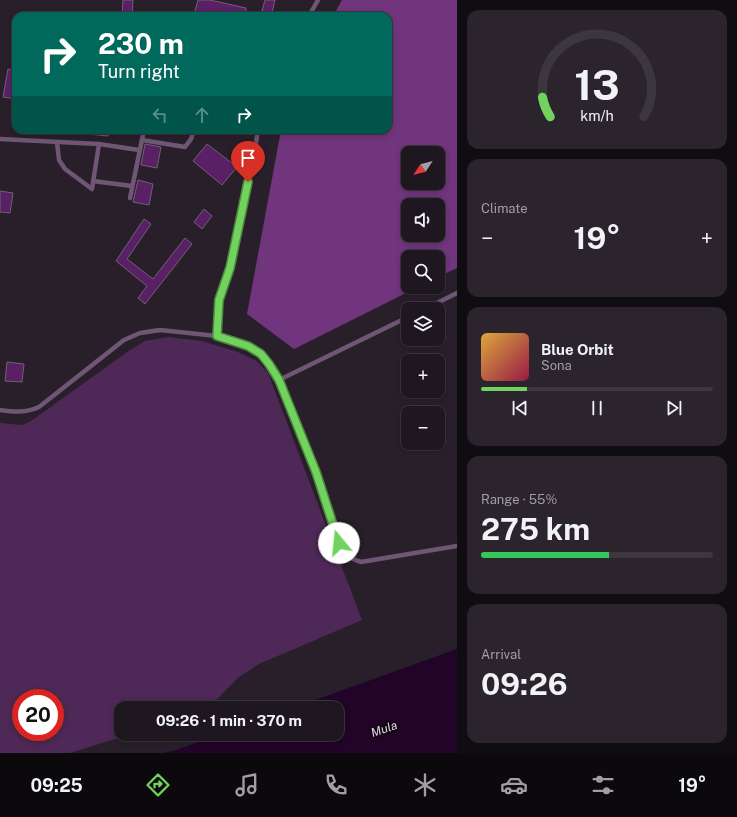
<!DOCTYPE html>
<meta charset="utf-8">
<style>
body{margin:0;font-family:"Public Sans",sans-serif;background:#2b242d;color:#f1f3f6;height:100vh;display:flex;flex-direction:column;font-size:15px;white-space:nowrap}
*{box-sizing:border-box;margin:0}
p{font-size:13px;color:#a19fa5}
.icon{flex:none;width:22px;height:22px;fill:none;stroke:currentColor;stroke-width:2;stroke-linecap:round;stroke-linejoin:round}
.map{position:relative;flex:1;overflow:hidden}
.sheet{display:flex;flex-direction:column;gap:10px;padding:10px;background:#100d12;width:280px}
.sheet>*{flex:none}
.guide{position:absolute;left:12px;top:12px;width:380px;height:122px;border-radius:12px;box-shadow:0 2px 6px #0003,0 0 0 1px #3c363e;background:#00695c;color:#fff;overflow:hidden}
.needle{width:26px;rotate:234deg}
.fabs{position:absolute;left:401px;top:146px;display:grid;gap:8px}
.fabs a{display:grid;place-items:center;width:44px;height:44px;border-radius:8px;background:#1e1720;box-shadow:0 2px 6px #0003,0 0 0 1px #3c363e;font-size:20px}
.speed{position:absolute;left:12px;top:689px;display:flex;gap:8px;font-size:20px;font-weight:700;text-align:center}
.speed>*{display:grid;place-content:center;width:52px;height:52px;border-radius:50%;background:#1e1720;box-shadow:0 2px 6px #0003,0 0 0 1px #3c363e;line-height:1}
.speed .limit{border:6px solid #d22;background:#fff;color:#111}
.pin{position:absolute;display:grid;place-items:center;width:34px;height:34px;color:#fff;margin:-41px -17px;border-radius:50% 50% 50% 0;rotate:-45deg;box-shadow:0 0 4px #0007}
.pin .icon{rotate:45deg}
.me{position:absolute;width:44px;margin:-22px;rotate:343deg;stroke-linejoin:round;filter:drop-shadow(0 0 3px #0008)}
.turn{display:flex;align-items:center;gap:14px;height:84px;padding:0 20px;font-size:18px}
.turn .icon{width:52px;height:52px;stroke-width:2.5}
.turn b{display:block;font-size:28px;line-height:34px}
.lanes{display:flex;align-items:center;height:38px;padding:0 20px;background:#0003;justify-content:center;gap:20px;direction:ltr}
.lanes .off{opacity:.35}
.big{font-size:30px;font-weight:700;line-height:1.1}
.sheet .widget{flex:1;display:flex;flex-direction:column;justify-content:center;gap:6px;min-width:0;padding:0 14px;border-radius:12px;background:#2b242d}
.sheet .dial{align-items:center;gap:0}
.dial svg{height:104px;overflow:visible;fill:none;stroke:#3c363e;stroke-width:7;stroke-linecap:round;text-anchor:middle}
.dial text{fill:#f1f3f6;stroke:none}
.song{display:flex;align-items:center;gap:12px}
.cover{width:48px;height:48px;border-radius:6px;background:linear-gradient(135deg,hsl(40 70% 55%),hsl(340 70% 35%))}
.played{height:4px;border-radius:2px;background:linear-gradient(90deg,#72d25e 20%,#3c363e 20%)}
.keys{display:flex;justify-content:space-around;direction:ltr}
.heat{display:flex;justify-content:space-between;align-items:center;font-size:22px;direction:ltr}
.charge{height:6px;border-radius:3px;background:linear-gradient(90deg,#34c759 55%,#3c363e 0)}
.trip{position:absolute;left:114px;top:701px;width:230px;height:40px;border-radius:12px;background:#1e1720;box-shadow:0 2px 6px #0003,0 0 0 1px #3c363e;font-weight:700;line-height:40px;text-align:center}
.menu{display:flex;height:64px;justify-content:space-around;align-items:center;background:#0c090d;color:#a19fa5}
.menu .icon{width:28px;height:28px}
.menu .selected{color:#72d25e}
.menu b{font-size:18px;color:#f1f3f6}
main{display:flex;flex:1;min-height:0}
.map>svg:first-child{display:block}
.green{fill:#4e2856;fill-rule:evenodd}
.forest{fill:#70357c;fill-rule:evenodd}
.water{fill:#220428}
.building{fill:#5a2066;stroke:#6e6371}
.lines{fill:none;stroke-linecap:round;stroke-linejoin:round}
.lane{stroke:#705675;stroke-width:4.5}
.route-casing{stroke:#4a883d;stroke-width:10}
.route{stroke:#72d25e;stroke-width:7}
.labels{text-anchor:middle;stroke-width:4;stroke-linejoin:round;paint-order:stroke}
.water-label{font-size:12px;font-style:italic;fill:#edcdf4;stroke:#0f0a0f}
</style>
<main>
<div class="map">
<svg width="457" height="753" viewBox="0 0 457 753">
<rect width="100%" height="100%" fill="#281f2a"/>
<path class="green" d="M168,337L202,341L238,352L257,361L268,373L362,620L259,664L239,677L217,699L201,708H121V734H131L70,753H0V423L22,425L31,421L130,350L145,341ZM21,698H55V732H21Z"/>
<path class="forest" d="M342,0H457V268L438,277V257H408V287H418L294,349L247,314L281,130H388V16H333ZM408,153H438V183H408ZM408,205H438V235H408Z"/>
<path class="water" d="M457,649V753H164L179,749L221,734H337V708H293Z"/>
<g class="building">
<path d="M123,0H133L132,16H122Z"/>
<path d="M198,0H210L246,8L245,16H215L195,11Z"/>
<path d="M265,0H275L272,13L262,11Z"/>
<path d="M8,69L16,71V99L3,97Z"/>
<path d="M89,130H109L108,136L88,134Z"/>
<path d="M145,144L161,147L157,168L141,165Z"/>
<path d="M207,144L237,167L222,185L193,161Z"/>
<path d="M138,180L153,184L149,205L133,202Z"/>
<path d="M0,191L13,193L10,213L0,212Z"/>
<path d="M204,209L212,216L202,229L194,222Z"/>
<path d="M144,219L151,224L127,259L153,279L185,238L192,244L145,304L138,298L147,286L116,261Z"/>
<path d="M7,362L24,364L22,382L5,381Z"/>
</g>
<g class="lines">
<g class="lane">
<path d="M309,16L318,0"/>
<path d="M0,139L99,144L139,150"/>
<path d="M142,140L185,147L191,139L194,130"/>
<path d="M57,142L59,160L65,169L92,189L99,144"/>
<path d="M93,181L132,186"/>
<path d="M130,198L144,130"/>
<path d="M425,309L457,293"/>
<path d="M217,336L219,300L230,268L254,156L258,130"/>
<path d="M279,380L408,317"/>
<path d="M0,410C14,412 26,413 39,407L124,340L140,333L160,330L217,336L248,346L261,354L269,364L279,380L316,472L339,543C345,555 348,558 361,562L457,546"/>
</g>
</g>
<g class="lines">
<g class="route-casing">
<path id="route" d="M248,182L230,268L219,300L217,336L248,346L261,354L269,364L279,380L316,472L339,543"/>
</g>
<use href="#route" class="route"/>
</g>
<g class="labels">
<g class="water-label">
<text transform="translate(384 729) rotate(-18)" y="4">Mula</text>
</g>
</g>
</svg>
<div class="fabs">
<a><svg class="needle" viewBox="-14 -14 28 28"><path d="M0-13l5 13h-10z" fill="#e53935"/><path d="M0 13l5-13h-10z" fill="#a19fa5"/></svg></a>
<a><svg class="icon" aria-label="sound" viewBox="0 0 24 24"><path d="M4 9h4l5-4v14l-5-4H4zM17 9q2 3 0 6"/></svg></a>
<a><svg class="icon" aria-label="search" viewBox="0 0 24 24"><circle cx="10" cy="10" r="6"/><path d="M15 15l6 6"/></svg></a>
<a><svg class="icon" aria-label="layers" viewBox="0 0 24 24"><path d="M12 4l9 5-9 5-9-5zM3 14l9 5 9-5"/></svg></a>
<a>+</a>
<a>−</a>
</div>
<div class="speed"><div class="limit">20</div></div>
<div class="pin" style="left:248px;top:182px;background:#d93025"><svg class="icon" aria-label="arrive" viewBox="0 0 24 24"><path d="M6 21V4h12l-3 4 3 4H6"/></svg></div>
<svg class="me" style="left:339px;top:543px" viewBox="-20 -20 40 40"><circle r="19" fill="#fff"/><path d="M0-13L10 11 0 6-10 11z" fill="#72d25e"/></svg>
<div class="trip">09:26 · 1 min · 370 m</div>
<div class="guide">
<div class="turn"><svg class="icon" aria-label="right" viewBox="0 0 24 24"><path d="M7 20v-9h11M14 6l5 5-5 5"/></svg><div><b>230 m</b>Turn right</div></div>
<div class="lanes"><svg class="icon off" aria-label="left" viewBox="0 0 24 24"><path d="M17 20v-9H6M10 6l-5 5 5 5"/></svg><svg class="icon off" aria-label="ahead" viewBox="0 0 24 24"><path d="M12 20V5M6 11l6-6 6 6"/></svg><svg class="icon" aria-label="right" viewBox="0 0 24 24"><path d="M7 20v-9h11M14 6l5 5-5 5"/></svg></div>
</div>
</div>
<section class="sheet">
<div class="widget dial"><svg viewBox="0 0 100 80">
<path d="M14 69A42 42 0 1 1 86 69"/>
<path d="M14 69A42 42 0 0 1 8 54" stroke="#72d25e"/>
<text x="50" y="56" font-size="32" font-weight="700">13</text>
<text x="50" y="72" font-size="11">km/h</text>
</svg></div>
<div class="widget"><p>Climate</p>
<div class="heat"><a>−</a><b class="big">19°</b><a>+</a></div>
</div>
<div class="widget">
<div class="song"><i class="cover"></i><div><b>Blue Orbit</b><p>Sona</p></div></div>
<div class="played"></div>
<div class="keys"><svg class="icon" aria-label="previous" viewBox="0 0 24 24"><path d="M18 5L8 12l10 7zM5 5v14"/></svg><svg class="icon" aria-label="pause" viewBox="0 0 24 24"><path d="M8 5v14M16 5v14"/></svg><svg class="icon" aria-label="next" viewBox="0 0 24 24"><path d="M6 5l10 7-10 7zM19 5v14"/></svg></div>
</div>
<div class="widget"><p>Range · 55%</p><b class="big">275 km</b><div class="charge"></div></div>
<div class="widget"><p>Arrival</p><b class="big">09:26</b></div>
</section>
</main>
<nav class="menu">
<b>09:25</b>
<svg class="icon selected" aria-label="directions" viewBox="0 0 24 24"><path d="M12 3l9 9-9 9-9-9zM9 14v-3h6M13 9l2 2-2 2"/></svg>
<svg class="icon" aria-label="music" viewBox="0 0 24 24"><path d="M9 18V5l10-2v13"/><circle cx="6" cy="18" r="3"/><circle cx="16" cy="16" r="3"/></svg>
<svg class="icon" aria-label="phone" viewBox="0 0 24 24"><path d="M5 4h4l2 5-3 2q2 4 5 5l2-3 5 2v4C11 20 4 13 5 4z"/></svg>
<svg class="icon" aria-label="climate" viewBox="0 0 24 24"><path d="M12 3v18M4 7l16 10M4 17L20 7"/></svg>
<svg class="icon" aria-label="car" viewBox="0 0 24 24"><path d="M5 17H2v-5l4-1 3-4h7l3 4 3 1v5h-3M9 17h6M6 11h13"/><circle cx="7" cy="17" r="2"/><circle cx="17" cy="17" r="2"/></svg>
<svg class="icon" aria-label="filters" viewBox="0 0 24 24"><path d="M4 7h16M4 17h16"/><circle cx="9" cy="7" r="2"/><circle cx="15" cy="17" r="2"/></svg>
<b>19°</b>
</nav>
